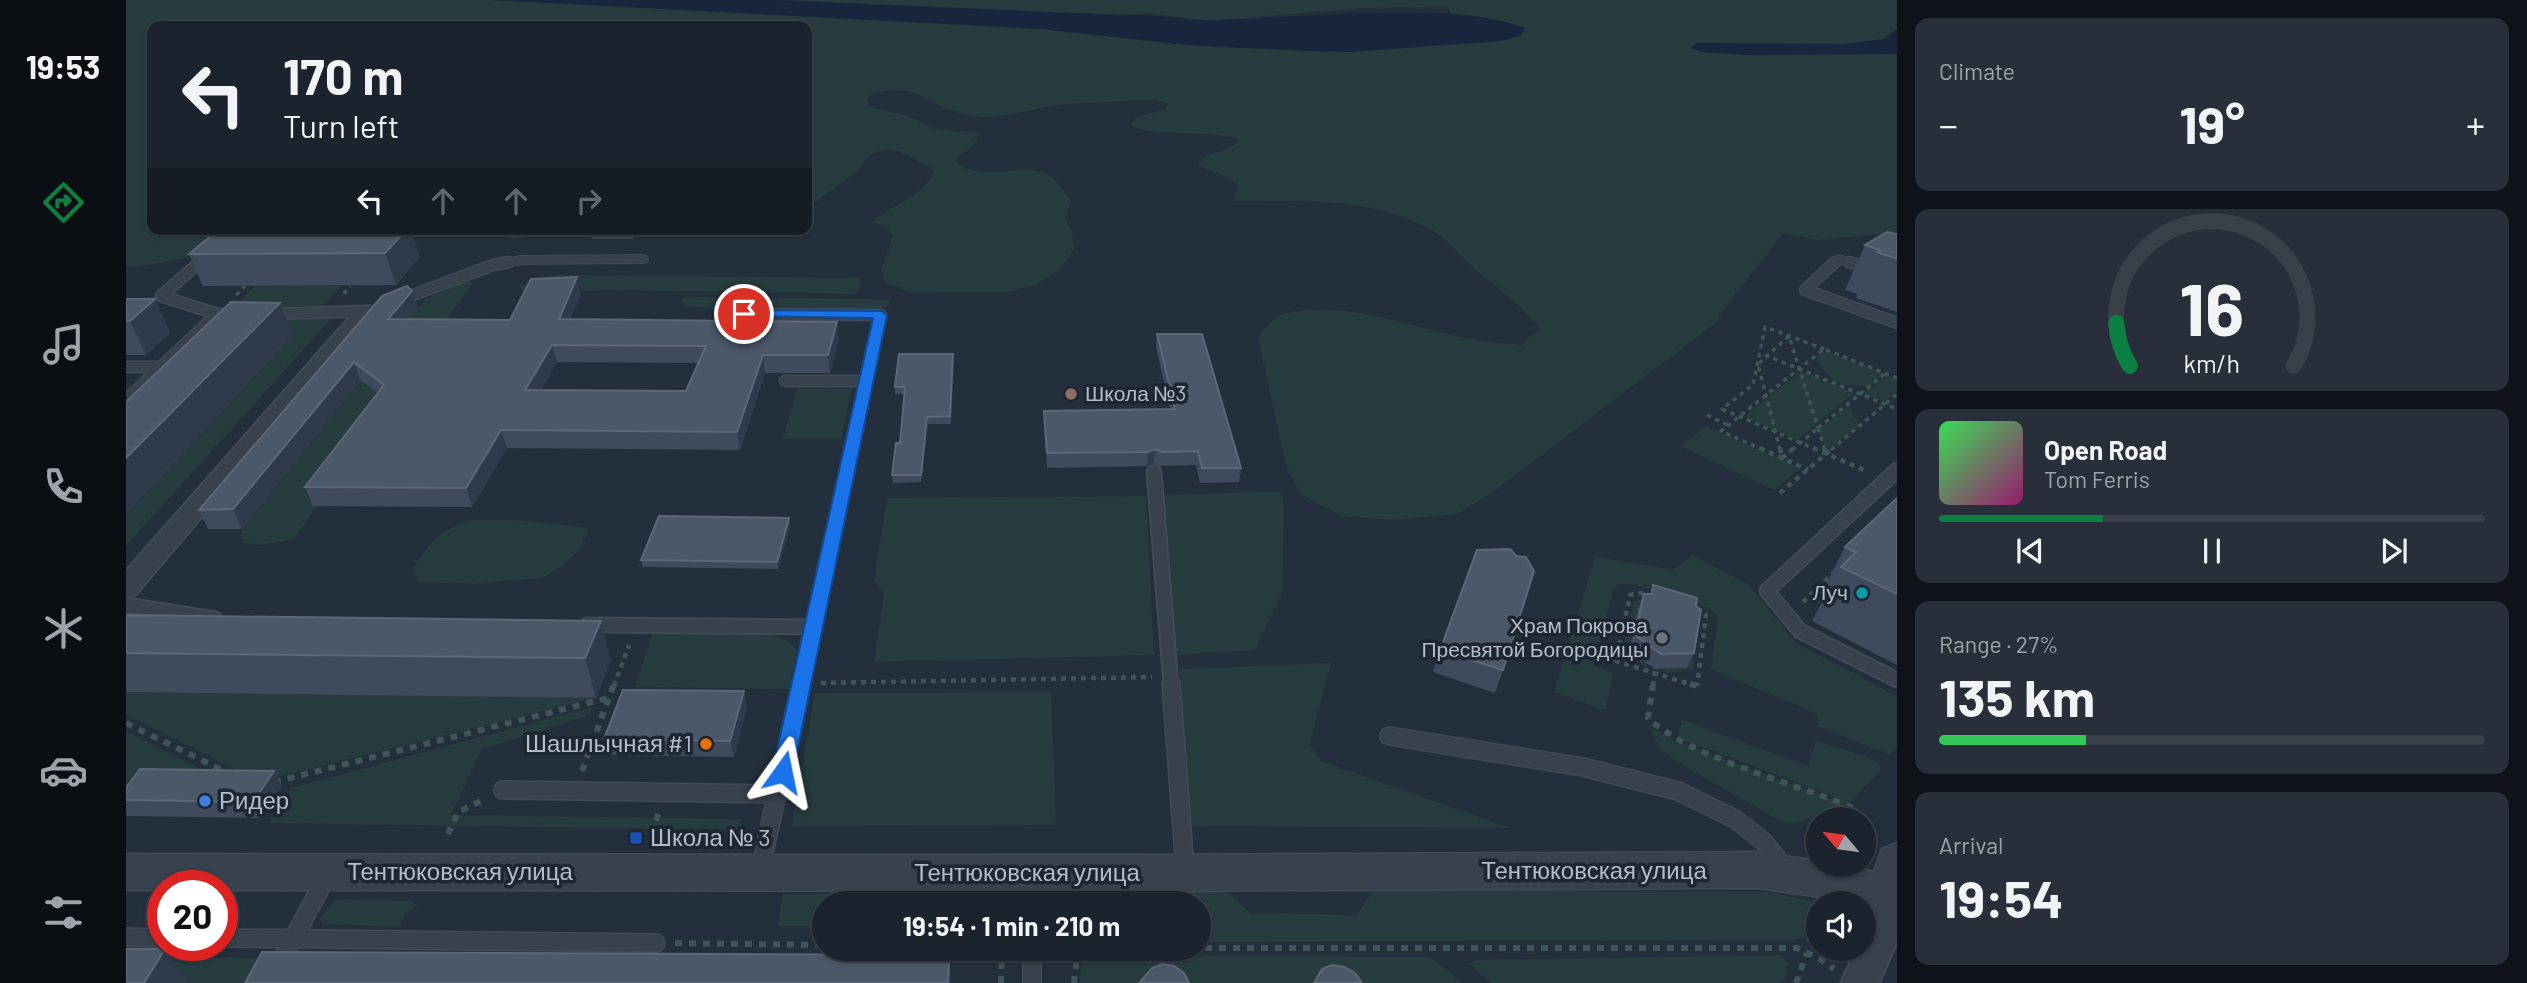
<!DOCTYPE html>
<meta charset="utf-8">
<style>
body{margin:0;font-family:Barlow,sans-serif;background:#282f3a;color:#f1f3f6;height:100vh;display:flex;flex-direction:column;font-size:26px;white-space:nowrap}
*{box-sizing:border-box;margin:0}
p{font-size:23px;color:#a0a4aa}
.icon{flex:none;width:38px;height:38px;fill:none;stroke:currentColor;stroke-width:2;stroke-linecap:round;stroke-linejoin:round}
.map{position:relative;flex:1;overflow:hidden}
.drawer{display:flex;flex-direction:column;gap:18px;padding:18px;background:#0f1319;width:630px}
.drawer>*{flex:none}
.banner{position:absolute;left:21px;top:21px;width:665px;height:214px;border-radius:14px;box-shadow:0 2px 5px #0004,0 0 0 2px #39404a;background:#1b232e;color:#f1f3f6;overflow:hidden}
.needle{width:46px;rotate:299deg}
.tools{position:absolute;left:1680px;top:807px;display:grid;gap:14px}
.tools a{display:grid;place-items:center;width:70px;height:70px;border-radius:50%;background:#1b232e;box-shadow:0 2px 5px #0004,0 0 0 2px #39404a;font-size:35px}
.speed{position:absolute;left:21px;top:870px;display:flex;gap:14px;font-size:35px;font-weight:700;text-align:center}
.speed>*{display:grid;place-content:center;width:91px;height:91px;border-radius:50%;background:#1b232e;box-shadow:0 2px 5px #0004,0 0 0 2px #39404a;line-height:1}
.speed .limit{border:10px solid #d22;background:#fff;color:#111}
.pin{position:absolute;display:grid;place-items:center;width:60px;height:60px;color:#fff;margin:-30px;border:4px solid #fff;border-radius:50%;box-shadow:0 2px 7px #0007}
.me{position:absolute;width:77px;margin:-38px;rotate:12deg;stroke-linejoin:round;filter:drop-shadow(0 0 5px #0008)}
.turn{display:flex;align-items:center;gap:24px;height:147px;padding:0 21px;font-size:32px}
.turn .icon{width:91px;height:91px;stroke-width:2.5}
.turn b{display:block;font-size:49px;line-height:60px}
.lanes{display:flex;align-items:center;height:66px;padding:0 21px;background:#0003;justify-content:center;gap:35px;direction:ltr}
.lanes .off{opacity:.35}
.big{font-size:52px;font-weight:700;line-height:1.1}
.drawer .tile{flex:1;display:flex;flex-direction:column;justify-content:center;gap:10px;min-width:0;padding:0 24px;border-radius:14px;background:#282f3a}
.drawer .dial{align-items:center;gap:0}
.dial svg{height:182px;overflow:visible;fill:none;stroke:#39404a;stroke-width:7;stroke-linecap:round;text-anchor:middle}
.dial text{fill:#f1f3f6;stroke:none}
.song{display:flex;align-items:center;gap:21px}
.cover{width:84px;height:84px;border-radius:10px;background:linear-gradient(135deg,hsl(130 70% 55%),hsl(320 70% 35%))}
.played{height:7px;border-radius:4px;background:linear-gradient(90deg,#0b8043 30%,#39404a 30%)}
.keys{display:flex;justify-content:space-around;direction:ltr}
.heat{display:flex;justify-content:space-between;align-items:center;font-size:38px;direction:ltr}
.charge{height:10px;border-radius:5px;background:linear-gradient(90deg,#34c759 27%,#39404a 0)}
.trip{position:absolute;left:686px;top:891px;width:399px;height:70px;border-radius:35px;background:#1b232e;box-shadow:0 2px 5px #0004,0 0 0 2px #39404a;font-weight:700;line-height:70px;text-align:center}
main{display:flex;flex:1;min-height:0}
.tab-bar{display:flex;flex-direction:column;width:126px;justify-content:space-around;align-items:center;background:#0b0e12;color:#a0a4aa}
.tab-bar .icon{width:49px;height:49px}
.tab-bar .selected{color:#0b8043}
.tab-bar b{font-size:32px;color:#f1f3f6}
.map>svg:first-child{display:block}
.green{fill:#263c3f}
.water{fill:#17263c}
.lines{fill:none;stroke-linecap:round;stroke-linejoin:round}
.service-far3-casing{stroke:#414a57;stroke-width:10}
.service-far2-casing{stroke:#414a57;stroke-width:13}
.service-far1-casing{stroke:#414a57;stroke-width:17}
.service-casing{stroke:#414a57;stroke-width:20}
.minor-casing{stroke:#414a57;stroke-width:4}
.tertiary-casing{stroke:#414a57;stroke-width:3}
.path-far2{stroke:#3f5557;stroke-width:3.5;stroke-dasharray:4.5 4.5;stroke-linecap:butt}
.path-far1{stroke:#3f5557;stroke-width:4.5;stroke-dasharray:5 5;stroke-linecap:butt}
.path{stroke:#3f5557;stroke-width:6;stroke-dasharray:7 7;stroke-linecap:butt}
.service-far3{stroke:#38414e;stroke-width:8}
.service-far2{stroke:#38414e;stroke-width:10}
.service-far1{stroke:#38414e;stroke-width:13}
.service{stroke:#38414e;stroke-width:17}
.minor{fill:#38414e;fill-rule:evenodd}
.tertiary{fill:#38414e;fill-rule:evenodd}
.wall{fill:#3f4b5c;fill-rule:evenodd}
.shaded-wall{fill:#2f3b4b}
.building{fill:#4b5868;stroke:#5c6777;stroke-width:2;fill-rule:evenodd}
.route{fill:#1a73e8;stroke:#114b97;stroke-width:2}
.education-dot{fill:#8d6e63;stroke:#1d2633;stroke-width:2.5}
.culture-dot{fill:#0f9aa8;stroke:#1d2633;stroke-width:2.5}
.worship-dot{fill:#6b7280;stroke:#1d2633;stroke-width:2.5}
.food-dot{fill:#e8710a;stroke:#1d2633;stroke-width:2.5}
.shop-dot{fill:#3f7fe0;stroke:#1d2633;stroke-width:2.5}
.transit-dot{fill:#1a4fb4;stroke:#1d2633;stroke-width:2.5}
.labels{text-anchor:middle;stroke-width:7;stroke-linejoin:round;paint-order:stroke}
.poi-label{font-size:21px;fill:#b4bcc9;stroke:#1d2633;text-anchor:end}
.near-poi-label{font-size:24px;fill:#b4bcc9;stroke:#1d2633;text-anchor:start}
.near-street-label{font-size:24px;fill:#b4bcc9;stroke:#1d2633}
</style>
<main>
<nav class="tab-bar">
<b>19:53</b>
<svg class="icon selected" aria-label="directions" viewBox="0 0 24 24"><path d="M12 3l9 9-9 9-9-9zM9 14v-3h6M13 9l2 2-2 2"/></svg>
<svg class="icon" aria-label="music" viewBox="0 0 24 24"><path d="M9 18V5l10-2v13"/><circle cx="6" cy="18" r="3"/><circle cx="16" cy="16" r="3"/></svg>
<svg class="icon" aria-label="phone" viewBox="0 0 24 24"><path d="M5 4h4l2 5-3 2q2 4 5 5l2-3 5 2v4C11 20 4 13 5 4z"/></svg>
<svg class="icon" aria-label="climate" viewBox="0 0 24 24"><path d="M12 3v18M4 7l16 10M4 17L20 7"/></svg>
<svg class="icon" aria-label="car" viewBox="0 0 24 24"><path d="M5 17H2v-5l4-1 3-4h7l3 4 3 1v5h-3M9 17h6M6 11h13"/><circle cx="7" cy="17" r="2"/><circle cx="17" cy="17" r="2"/></svg>
<svg class="icon" aria-label="filters" viewBox="0 0 24 24"><path d="M4 7h16M4 17h16"/><circle cx="9" cy="7" r="2"/><circle cx="15" cy="17" r="2"/></svg>
</nav>
<div class="map">
<svg width="1771" height="983" viewBox="0 0 1771 983">
<rect width="100%" height="100%" fill="#242f3e"/>
<g class="green">
<path d="M0,0H366L916,29L1061,45L1184,51L1223,52L1272,46L1341,44L1322,7L1235,8L1082,21L1023,13L993,15L649,0H1771V29L1758,39L1719,44L1565,48L1576,52L1624,55L1771,54V232L1691,240L1657,233L1594,314L1591,322L1364,494L1331,514L1269,520L1216,516L1174,494L1160,466L1132,337C1139,327 1148,316 1160,313C1224,299 1290,330 1351,340C1366,343 1380,343 1395,345L1414,329C1396,305 1373,290 1351,271C1336,258 1324,241 1307,231C1249,196 1172,201 1107,201L1112,188L1106,179L1074,166L1072,161C1084,151 1102,153 1112,141L1110,138C1076,131 1041,136 1008,128L1005,122L1012,117L1040,109L1042,103L1030,100C996,102 960,101 927,106C897,110 872,121 841,115C796,105 796,81 744,94L741,99L743,107L782,116L810,129L853,133C852,148 836,150 829,161C854,185 898,159 924,176C933,183 939,192 945,201L939,218L946,232L948,247L943,258L930,272L911,284L879,293L784,292L760,283L755,271L767,236L762,228L747,222C766,203 799,197 808,171C783,153 752,134 732,171L681,208V26H26V229H133C92,249 46,265 0,267Z"/>
<path d="M430,275L734,278L735,287L728,294L491,290L408,292L397,291L393,286Z"/>
<path d="M338,281L347,282L168,539L134,545L118,543L115,534L116,529L286,315L300,299Z"/>
<path d="M129,286H215L197,306L107,307Z"/>
<path d="M562,297L763,299L764,305L755,310H612L559,306L555,300Z"/>
<path d="M116,319H205L0,546V515L167,336Z"/>
<path d="M209,336L15,559L11,558L202,338Z"/>
<path d="M1699,351L1758,373L1742,387C1708,383 1708,387 1690,358Z"/>
<path d="M1675,371L1728,393L1671,440L1618,417Z"/>
<path d="M1761,375L1771,379V391L1758,402L1738,394Z"/>
<path d="M671,388L726,389L715,439H657Z"/>
<path d="M1723,405L1733,425L1701,452L1693,429Z"/>
<path d="M1580,426L1675,468L1648,490L1555,446Z"/>
<path d="M1155,491L1158,505L1156,593L1129,650L1049,655L1038,495Z"/>
<path d="M1020,496L1028,655L748,662L758,593L748,581L761,498Z"/>
<path d="M346,520H390L463,528L454,549L436,566L416,578L346,584L293,582L287,569C305,540 312,531 346,520Z"/>
<path d="M1567,555L1624,586L1670,643L1771,696V747L1764,755L1691,726L1692,714L1585,669L1592,617L1583,608L1506,584H1494L1487,590L1468,666L1488,673L1479,710L1428,692L1469,557L1547,570Z"/>
<path d="M1522,598L1573,616L1567,670L1538,673L1539,669L1561,668L1503,650L1522,664L1521,668L1497,650L1508,601Z"/>
<path d="M527,632C556,632 658,622 671,651L663,689L509,687Z"/>
<path d="M1205,663L1184,743L1195,761L1384,828L1065,826L1053,669Z"/>
<path d="M0,692L470,698L133,781L0,715Z"/>
<path d="M925,692L930,825L666,826L689,693Z"/>
<path d="M466,707L464,715L356,749L325,815L616,819L614,830L144,823L165,788Z"/>
<path d="M1556,720L1682,766L1690,741L1732,754L1753,763L1755,769L1720,807L1669,823H1658L1548,760L1534,749L1523,727L1544,739L1705,799L1708,796L1552,738Z"/>
<path d="M0,731L90,777L0,804Z"/>
<path d="M918,890H1099L1124,913L1231,915L1247,890L1641,892L1686,901L1692,915V935L1665,940L1073,942V903H918Z"/>
<path d="M657,894H880L887,896L893,903H698V926H652Z"/>
<path d="M210,899L285,901L292,906L280,913L273,927L197,924L194,918Z"/>
<path d="M956,955L1304,957L1337,983H953Z"/>
<path d="M1655,955L1662,963L1658,980L1653,983H1366L1343,964L1351,960Z"/>
<path d="M29,957L145,958L131,983H13Z"/>
</g>
<g class="water">
<path d="M366,0H649L993,15C1029,13 1063,22 1099,20C1181,17 1328,0 1399,28L1395,36L1375,41L1223,52L1184,51L1061,45L916,29Z"/>
<path d="M1771,29V54L1624,55L1576,52L1564,48L1571,43L1719,44L1758,39Z"/>
</g>
<g class="lines">
<g class="service-far3-casing">
<g id="service-far3">
<path d="M70,264L82,260"/>
<path d="M373,264L395,260L518,259"/>
<path d="M1707,264L1713,259L1728,264"/>
</g>
</g>
<g class="service-far2-casing">
<g id="service-far2">
<path d="M74,262L35,296L91,314H108"/>
<path d="M1709,262L1679,290L1771,323"/>
<path d="M1723,262L1771,278"/>
<path d="M274,300L367,265L383,262"/>
<path d="M143,314L244,311"/>
<path d="M618,314L755,315L726,450"/>
<path d="M0,367H35"/>
<path d="M659,381H740"/>
<path d="M0,400L91,314"/>
</g>
</g>
<g class="service-far1-casing">
<g id="service-far1">
<path d="M1771,470L1641,591L1674,631L1771,680"/>
<path d="M1028,472L1045,686"/>
<path d="M0,605L89,619"/>
<path d="M461,625L688,627"/>
<path d="M674,686L726,448"/>
</g>
</g>
<g class="service-casing">
<g id="service">
<path d="M1045,684L1059,869"/>
<path d="M1263,736L1457,767L1552,791L1609,819L1637,841L1658,867"/>
<path d="M377,790L652,794"/>
<path d="M634,871L675,684"/>
<path d="M906,877V903"/>
<path d="M0,937L37,938"/>
<path d="M96,938L530,943"/>
<path d="M906,948V983"/>
<path d="M143,983L201,876"/>
</g>
</g>
<g class="minor-casing">
<g id="minor">
<path d="M238,307L245,309L248,313L245,317L10,594L0,597V571L231,309Z"/>
<path d="M1765,879L1771,881V941L1753,983H1715L1731,948H1738C1738,926 1743,904 1753,883Z"/>
</g>
</g>
<g class="tertiary-casing">
<path id="tertiary" d="M1771,843V914L1738,906V903L1630,888L1015,891L96,890V886H37V890H0V854L1015,855L1630,852L1692,861V864H1714L1748,872L1756,849Z"/>
</g>
<g class="path-far2">
<path d="M218,294L224,286"/>
<path d="M110,295L119,286"/>
<path d="M1639,355L1771,409"/>
<path d="M1581,415L1602,425"/>
<path d="M1692,428L1699,450"/>
<path d="M1692,428L1760,373"/>
<path d="M1637,450L1595,431L1698,349L1771,378"/>
<path d="M1654,450L1632,364L1663,336L1692,428"/>
<path d="M1666,450L1692,428"/>
<path d="M1691,450L1596,409L1627,385L1639,327L1698,349"/>
<path d="M1705,450L1771,394"/>
</g>
<g class="path-far1">
<path d="M1634,448L1682,470"/>
<path d="M1654,448L1656,458L1668,448"/>
<path d="M1687,448L1740,471"/>
<path d="M1698,448L1700,454"/>
<path d="M1654,493L1707,448"/>
<path d="M1677,602L1708,572"/>
<path d="M695,683L1026,677"/>
<path d="M488,686L503,645"/>
<path d="M1527,686L1529,671"/>
<path d="M1570,686L1490,661L1504,595L1515,593L1574,610L1580,615L1571,686"/>
</g>
<g class="path">
<path d="M1527,684L1522,718C1564,758 1670,783 1727,808"/>
<path d="M1564,684L1571,686V684"/>
<path d="M0,723L100,772"/>
<path d="M456,771L488,684"/>
<path d="M148,782L482,698"/>
<path d="M322,834L332,812L359,799"/>
<path d="M526,834L532,814"/>
<path d="M549,943L698,945"/>
<path d="M1023,948H1670L1691,957L1708,969"/>
<path d="M875,983L876,948"/>
<path d="M948,983L952,948"/>
<path d="M1670,983L1681,953"/>
</g>
<use href="#service-far3" class="service-far3"/>
<use href="#service-far2" class="service-far2"/>
<use href="#service-far1" class="service-far1"/>
<use href="#service" class="service"/>
<use href="#minor" class="minor"/>
<use href="#tertiary" class="tertiary"/>
</g>
<g class="wall">
<path d="M380,229H429L425,236L383,238Z"/>
<path d="M464,229H512L508,239H466Z"/>
<path d="M92,230L294,257L270,285L77,286L63,254Z"/>
<path d="M1771,234V312L1730,298L1731,294L1719,290L1739,245Z"/>
<path d="M286,291L292,308L282,319L384,320L455,294L444,319L713,339L704,373H639L614,450L381,448L346,507L187,506L179,487L252,393L234,380L116,529H82L73,510ZM431,362L572,363L560,391L415,390Z"/>
<path d="M0,299H29L44,333L20,355H0Z"/>
<path d="M1031,334L1115,468L1113,482L1074,483L1070,465L1035,466L1028,463L1021,466L921,468L918,424V411L1044,409L1030,347Z"/>
<path d="M827,354L825,424H802L795,482L767,483L766,475L774,443L778,394H769V387Z"/>
<path d="M1771,498V665L1686,621L1695,604L1691,602L1719,547Z"/>
<path d="M663,518L664,525L652,569L517,567L515,560Z"/>
<path d="M1527,585L1570,606L1568,653L1561,668L1529,669L1503,651L1512,609L1518,594H1524Z"/>
<path d="M0,615L485,660L470,698L0,692Z"/>
<path d="M1314,650L1377,670L1369,693L1307,672Z"/>
<path d="M621,707L608,757L483,755L478,739Z"/>
<path d="M148,771L156,786L136,818L1,816L0,814V788Z"/>
</g>
<g class="shaded-wall">
<path d="M281,229H285L294,257L270,285L259,253Z"/>
<path d="M424,229H429L425,236Z"/>
<path d="M506,229H512L508,239Z"/>
<path d="M451,277L455,294L437,336L433,319Z"/>
<path d="M286,291L292,308L268,337L262,319Z"/>
<path d="M29,299L44,333L20,355L4,321Z"/>
<path d="M154,303L167,336L0,515V458Z"/>
<path d="M711,322L713,339L704,373L702,355Z"/>
<path d="M426,345L431,362L404,408L399,390Z"/>
<path d="M637,355L639,373L614,450L611,432Z"/>
<path d="M228,362L234,380L116,529L107,509Z"/>
<path d="M801,417L802,424L795,482V475Z"/>
<path d="M375,430L381,448L346,507L340,488Z"/>
<path d="M1029,449L1028,463L1021,466L1022,452Z"/>
<path d="M663,518L664,525L652,569L651,562Z"/>
<path d="M475,621L485,660L470,698L459,658Z"/>
<path d="M618,691L621,707L608,757L604,741Z"/>
<path d="M148,771L156,786L136,818L127,802Z"/>
<path d="M39,949L63,983H18Z"/>
<path d="M823,955L825,983H822Z"/>
</g>
<g class="building">
<path d="M94,229H281L259,253L63,254L92,230Z"/>
<path d="M1761,232L1771,234V259L1751,252L1754,250L1739,245Z"/>
<path d="M451,277L433,319L711,322L702,355H637L611,432L375,430L340,488L179,487L258,385L228,362L107,509L73,510L256,296L281,286L286,291L262,319L384,320L405,279ZM426,345L580,346L560,391L399,390Z"/>
<path d="M0,299H29L4,321H0Z"/>
<path d="M105,302L154,303L0,458V402Z"/>
<path d="M1031,334H1076L1115,468H1076L1072,451L1036,452L1029,449L1022,452L921,453L918,411L1049,409Z"/>
<path d="M773,354H827L824,416L801,417L795,475H766L770,443H774L779,387H769Z"/>
<path d="M1771,498V594L1715,567L1730,552L1719,547Z"/>
<path d="M533,516L663,518L651,562L515,560Z"/>
<path d="M1384,549L1390,556L1400,557L1408,571L1377,670L1314,650L1351,550Z"/>
<path d="M1527,585L1571,598L1570,606L1575,610L1568,653L1535,654L1509,635L1518,594H1526Z"/>
<path d="M0,615L475,621L459,658L0,653Z"/>
<path d="M497,690L618,691L604,741L478,739Z"/>
<path d="M14,769L148,771L127,802L0,800V788Z"/>
<path d="M0,949H39L18,983H0Z"/>
<path d="M136,952L823,955L822,983H119Z"/>
<path d="M1036,964L1048,966L1058,973L1063,983H1013L1026,968Z"/>
<path d="M1206,965L1218,967L1229,973L1236,983H1188L1196,969Z"/>
</g>
<path class="route" d="M618,310L755,311L761,315L667,772L664,778L657,780L649,778L646,772L747,318L613,316V311Z"/>
<circle class="education-dot" cx="945" cy="394" r="7"/>
<circle class="culture-dot" cx="1736" cy="593" r="7"/>
<circle class="worship-dot" cx="1536" cy="638" r="7"/>
<circle class="food-dot" cx="580" cy="744" r="7"/>
<circle class="shop-dot" cx="79" cy="801" r="7"/>
<rect class="transit-dot" x="503" y="831" width="14" height="14" rx="3.5"/>
<g class="labels">
<g class="poi-label">
<text x="959" y="401" text-anchor="start">Школа №3</text>
<text x="1722" y="600">Луч</text>
<text x="1522" y="633">Храм Покрова<tspan x="1522" dy="24">Пресвятой Богородицы</tspan></text>
</g>
<g class="near-poi-label">
<text x="566" y="752" text-anchor="end">Шашлычная #1</text>
<text x="93" y="809">Ридер</text>
<text x="524" y="846">Школа № 3</text>
</g>
<g class="near-street-label">
<text x="1468" y="879">Тентюковская улица</text>
<text x="334" y="880">Тентюковская улица</text>
<text x="901" y="881">Тентюковская улица</text>
</g>
</g>
</svg>
<div class="tools">
<a><svg class="needle" viewBox="-14 -14 28 28"><path d="M0-13l5 13h-10z" fill="#e53935"/><path d="M0 13l5-13h-10z" fill="#a0a4aa"/></svg></a>
<a><svg class="icon" aria-label="sound" viewBox="0 0 24 24"><path d="M4 9h4l5-4v14l-5-4H4zM17 9q2 3 0 6"/></svg></a>
</div>
<div class="speed"><div class="limit">20</div></div>
<div class="pin" style="left:618px;top:314px;background:#d93025"><svg class="icon" aria-label="arrive" viewBox="0 0 24 24"><path d="M6 21V4h12l-3 4 3 4H6"/></svg></div>
<svg class="me" style="left:657px;top:772px" viewBox="-20 -20 40 40"><path d="M0-17L14 15 0 8-14 15z" fill="#1a73e8" stroke="#fff" stroke-width="4"/></svg>
<div class="trip">19:54 · 1 min · 210 m</div>
<div class="banner">
<div class="turn"><svg class="icon" aria-label="left" viewBox="0 0 24 24"><path d="M17 20v-9H6M10 6l-5 5 5 5"/></svg><div><b>170 m</b>Turn left</div></div>
<div class="lanes"><svg class="icon" aria-label="left" viewBox="0 0 24 24"><path d="M17 20v-9H6M10 6l-5 5 5 5"/></svg><svg class="icon off" aria-label="ahead" viewBox="0 0 24 24"><path d="M12 20V5M6 11l6-6 6 6"/></svg><svg class="icon off" aria-label="ahead" viewBox="0 0 24 24"><path d="M12 20V5M6 11l6-6 6 6"/></svg><svg class="icon off" aria-label="right" viewBox="0 0 24 24"><path d="M7 20v-9h11M14 6l5 5-5 5"/></svg></div>
</div>
</div>
<section class="drawer">
<div class="tile"><p>Climate</p>
<div class="heat"><a>−</a><b class="big">19°</b><a>+</a></div>
</div>
<div class="tile dial"><svg viewBox="0 0 100 80">
<path d="M14 69A42 42 0 1 1 86 69"/>
<path d="M14 69A42 42 0 0 1 8 50" stroke="#0b8043"/>
<text x="50" y="56" font-size="32" font-weight="700">16</text>
<text x="50" y="72" font-size="11">km/h</text>
</svg></div>
<div class="tile">
<div class="song"><i class="cover"></i><div><b>Open Road</b><p>Tom Ferris</p></div></div>
<div class="played"></div>
<div class="keys"><svg class="icon" aria-label="previous" viewBox="0 0 24 24"><path d="M18 5L8 12l10 7zM5 5v14"/></svg><svg class="icon" aria-label="pause" viewBox="0 0 24 24"><path d="M8 5v14M16 5v14"/></svg><svg class="icon" aria-label="next" viewBox="0 0 24 24"><path d="M6 5l10 7-10 7zM19 5v14"/></svg></div>
</div>
<div class="tile"><p>Range · 27%</p><b class="big">135 km</b><div class="charge"></div></div>
<div class="tile"><p>Arrival</p><b class="big">19:54</b></div>
</section>
</main>
